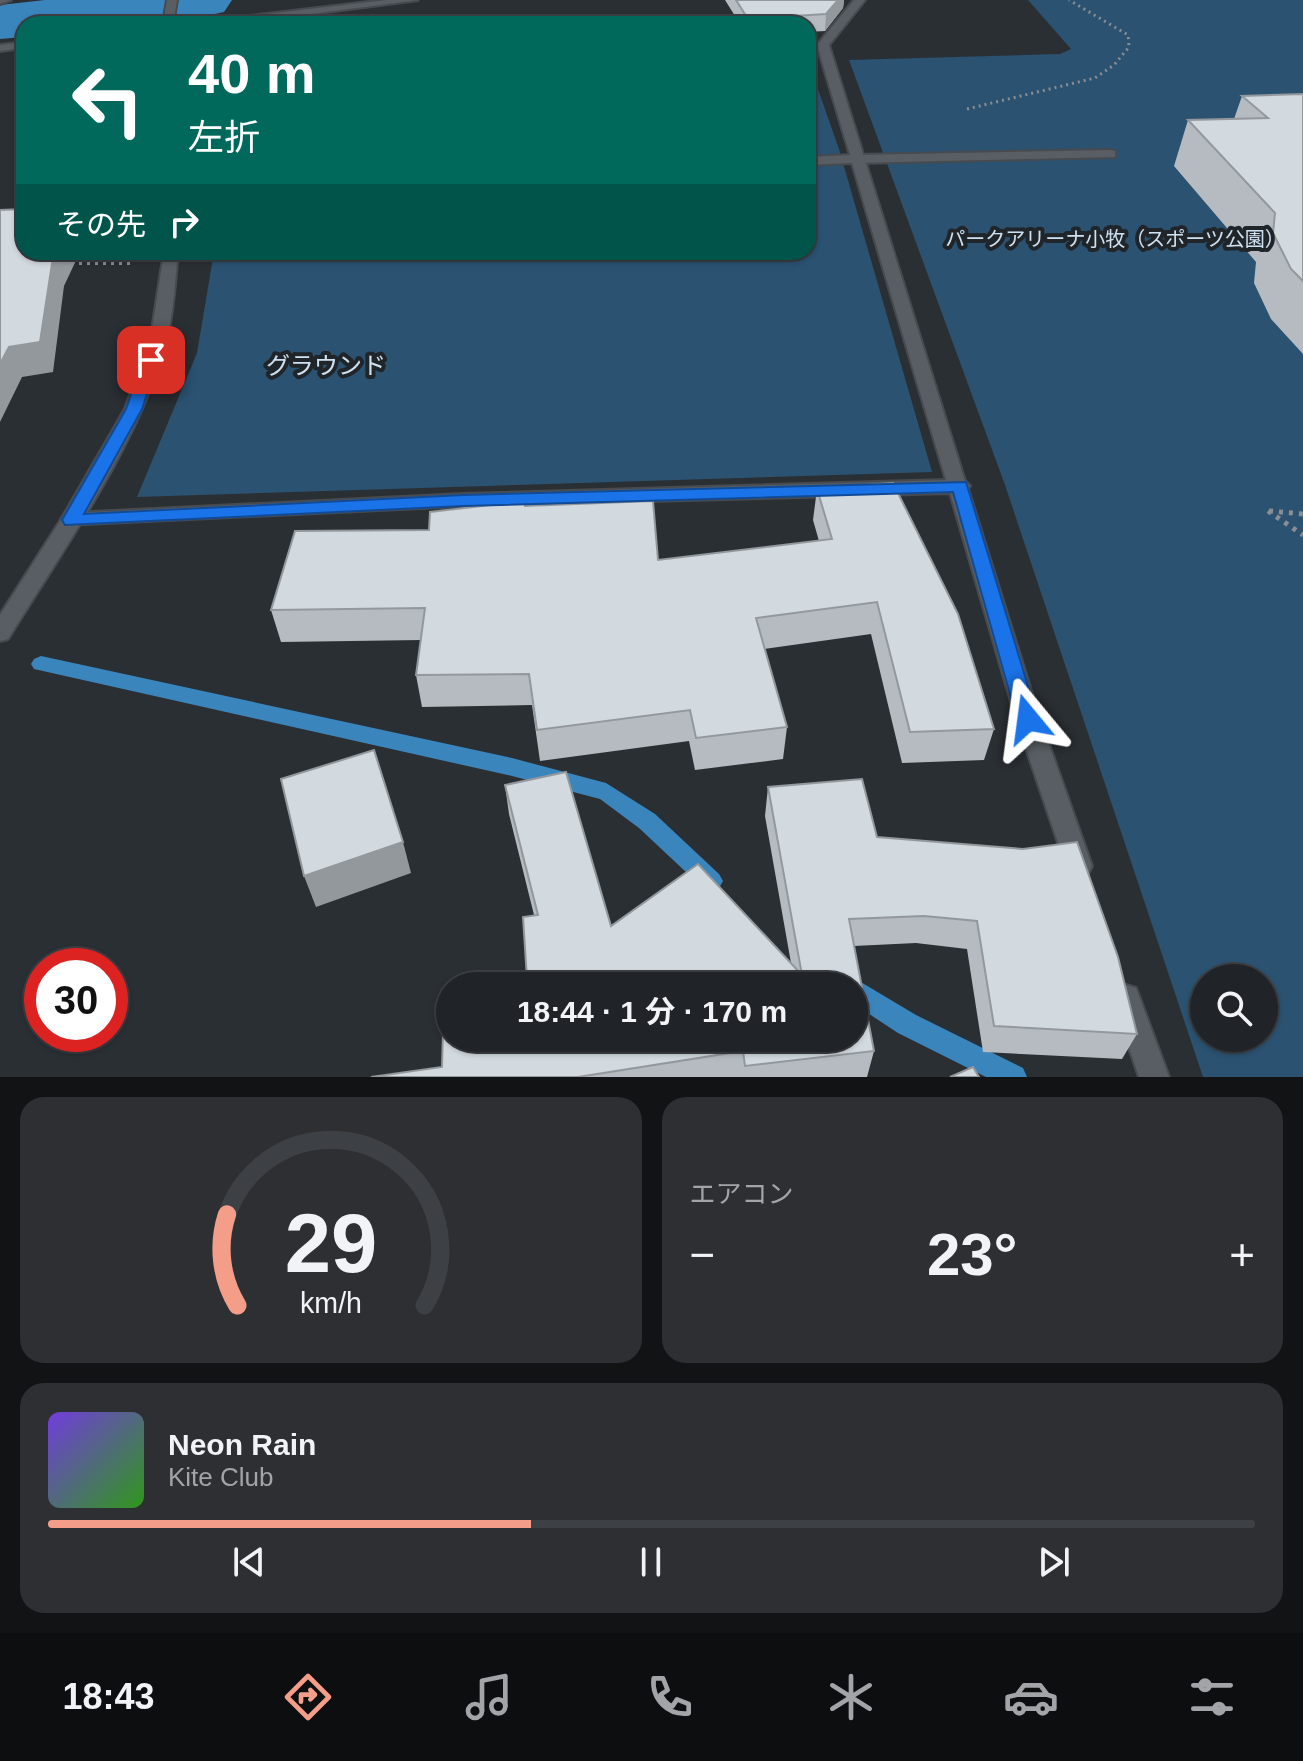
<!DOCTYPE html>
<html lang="ja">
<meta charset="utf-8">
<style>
body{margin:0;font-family:Helvetica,"Noto Sans JP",sans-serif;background:#2d2f33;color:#f1f3f6;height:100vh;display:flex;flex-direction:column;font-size:30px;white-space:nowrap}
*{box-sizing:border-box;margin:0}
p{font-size:26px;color:#a2a4a7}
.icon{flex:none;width:44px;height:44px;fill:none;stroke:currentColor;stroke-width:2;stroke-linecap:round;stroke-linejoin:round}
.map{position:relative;height:1077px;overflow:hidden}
.sheet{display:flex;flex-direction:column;gap:20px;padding:20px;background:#121315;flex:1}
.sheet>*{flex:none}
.top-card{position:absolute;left:16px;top:16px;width:800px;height:244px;border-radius:24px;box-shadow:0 2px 6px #0004,0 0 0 2px #3d4044;background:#00695c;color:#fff;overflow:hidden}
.controls{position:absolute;left:1190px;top:964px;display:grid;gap:16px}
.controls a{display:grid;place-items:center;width:88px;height:88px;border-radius:50%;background:#202327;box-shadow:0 2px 6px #0004,0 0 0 2px #3d4044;font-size:40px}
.speed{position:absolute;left:24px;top:948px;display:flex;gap:16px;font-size:40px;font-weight:700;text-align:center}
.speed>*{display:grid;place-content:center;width:104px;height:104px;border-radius:50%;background:#202327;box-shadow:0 2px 6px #0004,0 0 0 2px #3d4044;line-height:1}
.speed .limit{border:12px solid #d22;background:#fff;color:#111}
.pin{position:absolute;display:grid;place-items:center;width:68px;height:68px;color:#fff;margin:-34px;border-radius:16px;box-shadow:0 4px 12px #0006}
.me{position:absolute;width:88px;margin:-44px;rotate:344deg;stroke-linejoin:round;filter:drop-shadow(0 0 6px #0008)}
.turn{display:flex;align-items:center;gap:28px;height:168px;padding:0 40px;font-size:36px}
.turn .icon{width:104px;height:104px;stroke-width:2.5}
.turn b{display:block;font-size:56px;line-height:68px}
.then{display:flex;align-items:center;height:76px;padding:0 40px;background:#0003;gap:16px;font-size:30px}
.big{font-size:60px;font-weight:700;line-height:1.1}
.sheet .widget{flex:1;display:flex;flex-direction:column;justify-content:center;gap:12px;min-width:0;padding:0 28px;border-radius:24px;background:#2d2f33}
.sheet .dial{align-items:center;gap:0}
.dial svg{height:208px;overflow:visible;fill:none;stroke:#3d4044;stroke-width:7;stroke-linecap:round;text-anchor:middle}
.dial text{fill:#f1f3f6;stroke:none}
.song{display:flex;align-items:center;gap:24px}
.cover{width:96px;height:96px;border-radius:12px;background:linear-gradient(135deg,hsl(260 70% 55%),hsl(110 70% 35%))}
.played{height:8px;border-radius:4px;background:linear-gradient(90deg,#f49e89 40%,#3d4044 40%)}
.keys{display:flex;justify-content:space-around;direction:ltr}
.heat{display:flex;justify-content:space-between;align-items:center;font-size:44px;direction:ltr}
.sheet .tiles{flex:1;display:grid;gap:20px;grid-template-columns:1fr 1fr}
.widget:last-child{grid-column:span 2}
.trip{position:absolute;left:436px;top:972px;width:432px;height:80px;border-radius:40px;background:#202327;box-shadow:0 2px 6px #0004,0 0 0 2px #3d4044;font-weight:700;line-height:80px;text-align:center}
.menu{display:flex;height:128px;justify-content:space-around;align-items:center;background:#0d0e10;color:#a2a4a7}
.menu .icon{width:56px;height:56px}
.menu .on{color:#f49e89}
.menu b{font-size:36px;color:#f1f3f6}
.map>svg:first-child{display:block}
.green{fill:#2b5271;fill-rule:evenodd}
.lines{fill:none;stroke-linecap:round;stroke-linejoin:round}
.stream{fill:#3b85bd;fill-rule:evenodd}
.river{fill:#3b85bd;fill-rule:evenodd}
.service-casing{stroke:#474b4f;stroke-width:4}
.minor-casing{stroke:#474b4f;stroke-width:4}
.tertiary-casing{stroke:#474b4f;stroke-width:4}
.path-far2{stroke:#8a8e92;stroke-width:3;stroke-dasharray:2 4;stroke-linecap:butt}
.path-far1{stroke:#8a8e92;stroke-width:4;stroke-dasharray:3 5;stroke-linecap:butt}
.path{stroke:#8a8e92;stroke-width:5;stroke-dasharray:4 6;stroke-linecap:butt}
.service{fill:#585e63;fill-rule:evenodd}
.minor{fill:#585e63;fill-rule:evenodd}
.tertiary{fill:#585e63;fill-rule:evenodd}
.wall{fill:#b5bbc0}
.shaded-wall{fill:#93989c}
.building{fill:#d2d9df;stroke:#93989c;stroke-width:2}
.route{fill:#1a73e8;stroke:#114b97;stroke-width:2}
.labels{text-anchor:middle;stroke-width:8;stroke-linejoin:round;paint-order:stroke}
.far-park-label{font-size:20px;fill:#cfe1f0;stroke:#20252a}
.park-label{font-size:24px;fill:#cfe1f0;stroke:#20252a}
</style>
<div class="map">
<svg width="1303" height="1077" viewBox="0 0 1303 1077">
<rect width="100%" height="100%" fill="#2a2f34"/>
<g class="green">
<path d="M1028,0H1303V1077H1203L1005,485L849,60L1060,54L1071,49ZM1204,978H1264V1038H1204Z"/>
<path d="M808,61L839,149L932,472L137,497L197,353L214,252H808Z"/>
</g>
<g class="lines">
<g class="stream">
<path d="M41,656L512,758L606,783L655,814L719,874L723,881L719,888L711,891L703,888L639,828L600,799L512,776L34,669L31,664L34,659Z"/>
<path d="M854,978L916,1015L1023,1068L1027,1077H986L898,1033L854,1004V986H843L845,982Z"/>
</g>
<path class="river" d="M45,0H232L224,12C159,28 90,24 24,24V37L0,39V5Z"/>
<g class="service-casing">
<path id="service" d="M1110,150L1115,151V157L857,163L850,159L857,155Z"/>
</g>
<g class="minor-casing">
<g id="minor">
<path d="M0,0H11L0,4Z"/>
<path d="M167,0H177L173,24H163Z"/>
<path d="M386,0H418L235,24H202L207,21Z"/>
<path d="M854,0H865L829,45L965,481L970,486L968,489L1040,719L1092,866L1088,874L1079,877L1070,874L1066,866L1016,719L950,493L463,506L64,525L61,520L71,513L463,494L946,480L852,163L808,165V157L850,155L817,45Z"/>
<path d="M24,42V48L0,51V45Z"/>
<path d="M1126,985L1136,988L1169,1077H1139L1112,998L1116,988Z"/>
</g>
</g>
<g class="tertiary-casing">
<path id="tertiary" d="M164,252H178C175,280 174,310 167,337C141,441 64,548 8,639L0,641V615L62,518L125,409L151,336Z"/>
</g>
<path class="path-far2" d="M967,109L1095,78L1114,65L1129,47L1128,35L1069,0"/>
<path class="path-far1" d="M71,263H133"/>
<g class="path">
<path d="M1268,511L1303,535"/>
<path d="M1269,511L1303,514"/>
</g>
<use href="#service" class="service"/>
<use href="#minor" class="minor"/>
<use href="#tertiary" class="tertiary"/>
</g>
<g class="wall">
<path d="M725,0H844L843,8L825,31L808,32V24H740Z"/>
<path d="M1303,94V354L1271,319L1254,283L1256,262L1174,166L1188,120L1234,119L1242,96Z"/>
<path d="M817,489L994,729L984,760L902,763L871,634L764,649L787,727L783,759L695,770L689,741L540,761L532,705L422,707L416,675L421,640L281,642L271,610L429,530L525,506L658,560L819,541L813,520Z"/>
<path d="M505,785L611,926L791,963L765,816L768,787L877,837L1137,1034L1122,1059L983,1052L967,949L916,943L854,946L874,1051L867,1077H371L442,1067L527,979L534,915L509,814Z"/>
</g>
<g class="shaded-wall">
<path d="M838,0H844L843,8L825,31L826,14Z"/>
<path d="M56,252H80L64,286L53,372L22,377L0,422V364Z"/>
<path d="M403,842L411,873L316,907L304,876Z"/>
</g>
<g class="building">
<path d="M736,0H838L826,14L748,19Z"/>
<path d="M1303,94V281L1291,269L1273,233L1275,213L1188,120L1268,118L1242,96Z"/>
<path d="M24,209V252H56L53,257L40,342L9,347L0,364V210Z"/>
<path d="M893,483L958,614L994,729L910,732L877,602L756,618L787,727L696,738L690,710L537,730L529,674L416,675L425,608L271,610L295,531L429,530L430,512L524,501L525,506L653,501L658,560L832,539L817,489Z"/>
<path d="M374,750L403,842L304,876L281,779Z"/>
<path d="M566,772L611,926L698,864L802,975L768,787L862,779L877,837L1023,849L1077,842L1118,957L1137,1034L994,1026L977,921L924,916L849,919L874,1051L745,1066L743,1051L578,1077H371L442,1067L444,998L450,996V1038H854V986H497L527,979L523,917L538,915L505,785Z"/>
<path d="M973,1067L979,1077H950Z"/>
</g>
<path class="route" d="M151,356L158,360L142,409L84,514L463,495L966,482L1038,719L1028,727L1017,719L953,492L463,506L65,525L62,520L126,409L143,360Z"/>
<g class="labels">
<g class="far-park-label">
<text x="1115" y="246">パークアリーナ小牧（スポーツ公園）</text>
</g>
<g class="park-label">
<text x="326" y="374">グラウンド</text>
</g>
</g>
</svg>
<div class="controls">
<a><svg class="icon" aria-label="search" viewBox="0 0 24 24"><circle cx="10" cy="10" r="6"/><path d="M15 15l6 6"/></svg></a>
</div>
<div class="speed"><div class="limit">30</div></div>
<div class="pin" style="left:151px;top:360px;background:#d93025"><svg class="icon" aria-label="arrive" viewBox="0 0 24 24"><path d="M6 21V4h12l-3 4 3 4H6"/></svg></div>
<svg class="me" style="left:1028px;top:719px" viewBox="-20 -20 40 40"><path d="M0-17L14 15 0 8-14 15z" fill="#1a73e8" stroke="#fff" stroke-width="4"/></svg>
<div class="trip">18:44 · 1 分 · 170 m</div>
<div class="top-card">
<div class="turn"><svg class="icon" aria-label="left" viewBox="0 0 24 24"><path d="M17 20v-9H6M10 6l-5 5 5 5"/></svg><div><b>40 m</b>左折</div></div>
<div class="then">その先<svg class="icon" aria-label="right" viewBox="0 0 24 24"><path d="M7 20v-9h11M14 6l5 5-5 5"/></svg></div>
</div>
</div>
<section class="sheet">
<div class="tiles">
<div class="widget dial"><svg viewBox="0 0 100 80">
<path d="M14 69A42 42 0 1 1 86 69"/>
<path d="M14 69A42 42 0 0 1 10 34" stroke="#f49e89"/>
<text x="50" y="56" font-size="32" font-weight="700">29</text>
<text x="50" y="72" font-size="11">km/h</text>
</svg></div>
<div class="widget"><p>エアコン</p>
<div class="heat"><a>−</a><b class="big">23°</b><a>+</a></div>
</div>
<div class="widget">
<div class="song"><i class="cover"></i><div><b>Neon Rain</b><p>Kite Club</p></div></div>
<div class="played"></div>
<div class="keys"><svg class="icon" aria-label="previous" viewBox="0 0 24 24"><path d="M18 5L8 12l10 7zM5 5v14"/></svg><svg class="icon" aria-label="pause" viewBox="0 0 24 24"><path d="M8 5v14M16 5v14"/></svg><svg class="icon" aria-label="next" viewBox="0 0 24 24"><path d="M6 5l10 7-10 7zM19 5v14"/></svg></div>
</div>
</div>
</section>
<nav class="menu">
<b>18:43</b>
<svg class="icon on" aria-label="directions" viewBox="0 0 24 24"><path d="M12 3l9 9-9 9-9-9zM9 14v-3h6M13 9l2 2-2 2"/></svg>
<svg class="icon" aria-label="music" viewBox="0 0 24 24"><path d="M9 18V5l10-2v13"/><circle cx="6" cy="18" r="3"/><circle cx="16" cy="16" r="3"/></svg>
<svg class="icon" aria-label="phone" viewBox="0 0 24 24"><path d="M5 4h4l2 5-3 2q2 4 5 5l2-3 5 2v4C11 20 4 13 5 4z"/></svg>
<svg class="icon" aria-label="climate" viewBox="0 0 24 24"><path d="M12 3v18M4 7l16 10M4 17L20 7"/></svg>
<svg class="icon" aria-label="car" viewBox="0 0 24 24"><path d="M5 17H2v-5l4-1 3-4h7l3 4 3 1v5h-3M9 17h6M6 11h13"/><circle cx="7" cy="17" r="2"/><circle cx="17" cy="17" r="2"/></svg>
<svg class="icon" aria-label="filters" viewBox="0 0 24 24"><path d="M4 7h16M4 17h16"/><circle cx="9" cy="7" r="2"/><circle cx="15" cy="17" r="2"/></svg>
</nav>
